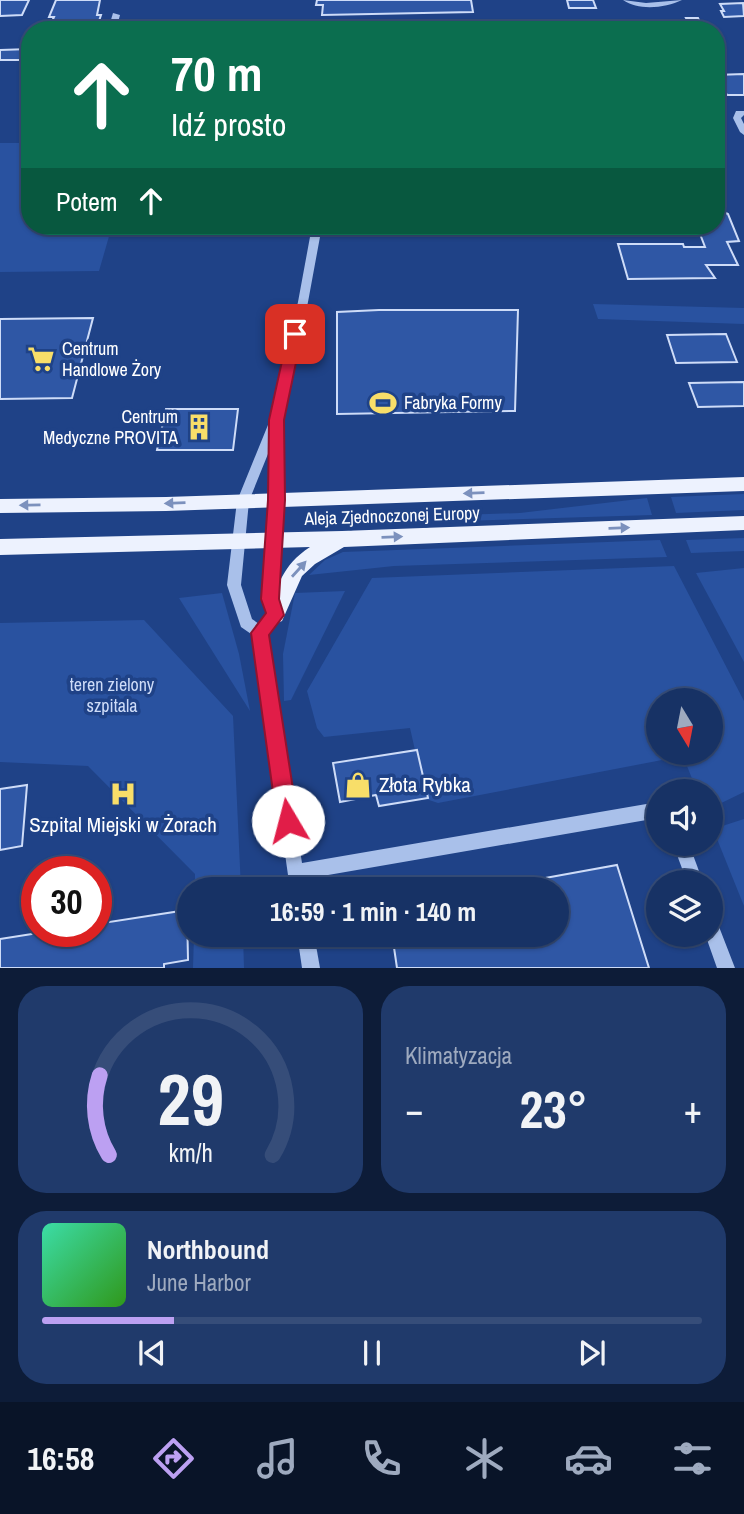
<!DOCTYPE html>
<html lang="pl">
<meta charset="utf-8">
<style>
body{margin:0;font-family:"Archivo Narrow",sans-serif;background:#203a6b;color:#f1f3f6;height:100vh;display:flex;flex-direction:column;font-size:26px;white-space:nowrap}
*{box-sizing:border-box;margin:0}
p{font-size:23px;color:#9eaabf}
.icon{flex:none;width:38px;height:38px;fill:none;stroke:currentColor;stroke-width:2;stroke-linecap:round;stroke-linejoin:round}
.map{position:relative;height:968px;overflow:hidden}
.sheet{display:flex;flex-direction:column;gap:18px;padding:18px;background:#0d1c38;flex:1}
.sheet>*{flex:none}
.hud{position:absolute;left:21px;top:21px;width:704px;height:214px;border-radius:28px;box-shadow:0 2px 5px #0004,0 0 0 2px #364d79;background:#0b6e4f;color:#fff;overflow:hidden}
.needle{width:46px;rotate:170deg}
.fabs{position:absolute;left:646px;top:688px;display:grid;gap:14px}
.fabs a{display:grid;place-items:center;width:77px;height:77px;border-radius:50%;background:#173265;box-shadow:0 2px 5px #0004,0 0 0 2px #364d79;font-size:35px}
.speed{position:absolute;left:21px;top:856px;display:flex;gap:14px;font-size:35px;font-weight:700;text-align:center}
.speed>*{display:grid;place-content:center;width:91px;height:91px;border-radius:50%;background:#173265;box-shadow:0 2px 5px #0004,0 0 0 2px #364d79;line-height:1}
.speed .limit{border:10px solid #d22;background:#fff;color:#111}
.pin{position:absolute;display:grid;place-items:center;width:60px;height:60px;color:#fff;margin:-30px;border-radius:14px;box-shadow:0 4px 10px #0006}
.me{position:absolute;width:77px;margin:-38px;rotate:352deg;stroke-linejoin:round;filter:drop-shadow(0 0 5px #0008)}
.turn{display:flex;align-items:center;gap:24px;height:147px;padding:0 35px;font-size:32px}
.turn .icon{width:91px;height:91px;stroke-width:2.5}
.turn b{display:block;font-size:49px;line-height:60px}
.then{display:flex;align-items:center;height:66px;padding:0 35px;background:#0003;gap:14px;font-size:26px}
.big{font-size:52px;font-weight:700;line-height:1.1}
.sheet .widget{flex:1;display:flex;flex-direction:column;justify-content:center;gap:10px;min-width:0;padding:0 24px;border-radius:28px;background:#203a6b}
.sheet .dial{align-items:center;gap:0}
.dial svg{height:182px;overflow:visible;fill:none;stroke:#364d79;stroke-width:7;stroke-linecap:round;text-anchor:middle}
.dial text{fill:#f1f3f6;stroke:none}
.song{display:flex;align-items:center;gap:21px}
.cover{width:84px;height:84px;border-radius:10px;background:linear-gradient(135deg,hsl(160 70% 55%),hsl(110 70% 35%))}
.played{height:7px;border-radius:4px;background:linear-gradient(90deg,#bca0f2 20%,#364d79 20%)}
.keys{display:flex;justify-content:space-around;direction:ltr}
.heat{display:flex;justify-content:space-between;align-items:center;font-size:38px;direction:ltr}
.sheet .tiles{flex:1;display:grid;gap:18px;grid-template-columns:1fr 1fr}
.widget:last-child{grid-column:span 2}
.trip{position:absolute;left:177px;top:877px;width:392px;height:70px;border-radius:35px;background:#173265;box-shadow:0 2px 5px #0004,0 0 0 2px #364d79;font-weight:700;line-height:70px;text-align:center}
.menu{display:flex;height:112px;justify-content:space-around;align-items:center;background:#091428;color:#9eaabf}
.menu .icon{width:49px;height:49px}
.menu .current{color:#bca0f2}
.menu b{font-size:32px;color:#f1f3f6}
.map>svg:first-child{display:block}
.green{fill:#2952a0;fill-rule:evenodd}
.building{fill:#2f57a5;stroke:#cedcf8;stroke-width:2}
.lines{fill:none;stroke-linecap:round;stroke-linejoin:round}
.minor{fill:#a9c0ea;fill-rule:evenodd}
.major{fill:#edf2fe;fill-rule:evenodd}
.oneway{fill:#7c91bd}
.route{fill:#e11d48;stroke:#92132f;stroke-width:2}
.labels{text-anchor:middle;stroke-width:7;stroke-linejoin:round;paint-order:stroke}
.poi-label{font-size:18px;fill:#fff;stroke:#1f4287;text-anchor:start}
.street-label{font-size:18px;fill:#fff;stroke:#1f4287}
.park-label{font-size:18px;fill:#cedcf8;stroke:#1f4287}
.near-poi-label{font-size:21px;fill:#fff;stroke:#1f4287;text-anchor:start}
</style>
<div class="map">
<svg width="744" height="968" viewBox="0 0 744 968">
<rect width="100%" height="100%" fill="#1f4287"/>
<g class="green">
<path d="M0,143H30V226H112L99,271L0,272Z"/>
<path d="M593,304L744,308V324L598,319Z"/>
<path d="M744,494V510L676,513L671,497Z"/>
<path d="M647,498L652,515L330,525L332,521L344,519L520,513Z"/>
<path d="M744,538V551L691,553L686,540Z"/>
<path d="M660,540L667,557L394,566L309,575L325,560L343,552Z"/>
<path d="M674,566L744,701V792L711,808L710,791H697L683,756L438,803L426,799L410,728L324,737L317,728L307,691L372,578ZM658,700H710V752H658Z"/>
<path d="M744,568V662L696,573Z"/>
<path d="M345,591L291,700L284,701L283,654L295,593Z"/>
<path d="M222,593L239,654L250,711L179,598Z"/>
<path d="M144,620L233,716L241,889H195V874L88,766L0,762V623Z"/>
<path d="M744,819V906L713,829Z"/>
<path d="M194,935H243L244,968H193Z"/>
</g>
<g class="building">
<path d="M0,0H29L22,15L0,16Z"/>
<path d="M56,0H100L97,15H101L96,30H48L54,17H49Z"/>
<path d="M317,0H471L473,12L322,15L323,5H316Z"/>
<path d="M567,0H593L596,8H569Z"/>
<path d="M743,3L744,16L724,17L721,11H724L720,4Z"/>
<path d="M686,18H698L703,29H692Z"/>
<path d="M594,21H620L623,29H597Z"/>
<path d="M648,21H665L669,30L651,29Z"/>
<path d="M30,49V60H0V50Z"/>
<path d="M744,74V95H727L716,75Z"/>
<path d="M716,208L728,214L739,241L727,242L738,265H706L715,278L628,279L618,244H683L684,247H705L697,226H716Z"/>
<path d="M379,310H518L515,411L337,414V312Z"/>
<path d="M93,318L72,398L0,399V319Z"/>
<path d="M726,334L737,362L676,363L667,335Z"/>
<path d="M744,382V406L698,407L689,383Z"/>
<path d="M166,409H238L233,450H157Z"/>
<path d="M417,750L428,798L379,806L376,795L340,802L333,763Z"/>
<path d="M27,785L22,846L0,850V789Z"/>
<path d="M617,865L649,968H397L392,934H556V889H485Z"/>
<path d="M187,910L188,960L164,964V968H0V939L51,931H96V924Z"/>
</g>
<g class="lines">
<g class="minor">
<path d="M623,0L646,3L682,0C665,8 639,11 623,0Z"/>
<path d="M113,13L120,15L116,30H108Z"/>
<path d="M736,111H744V115L741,118L744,124V135L740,132L733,118Z"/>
<path d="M312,226H322L308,302L280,424L282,427V500L277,599L282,615L267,635L302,863L658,802V818L305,879L306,889H290L254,636L241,627L227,585L237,501L270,420L298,302ZM270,449V500L263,599L268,614L259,624L252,619L241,585L249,501Z"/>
<path d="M673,844H689L703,882H687Z"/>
<path d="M710,917L716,919L735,968H717L705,934H710Z"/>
<path d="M297,934H314L320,968H302Z"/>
</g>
<g class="major">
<path d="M744,477V491L166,511L0,513V499L166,497Z"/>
<path d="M744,516V530L344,547L315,564L302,576L282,621L275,624L268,621L265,615C279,586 281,566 310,547L0,555V539L342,531Z"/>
</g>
</g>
<defs><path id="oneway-solid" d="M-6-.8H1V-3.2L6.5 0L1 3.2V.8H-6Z" transform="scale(1.75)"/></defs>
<g class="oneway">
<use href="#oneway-solid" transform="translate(474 493) rotate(178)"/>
<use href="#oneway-solid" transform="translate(175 503) rotate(178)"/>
<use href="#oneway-solid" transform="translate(30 505) rotate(179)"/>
<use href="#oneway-solid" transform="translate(619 528) rotate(-2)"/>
<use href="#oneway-solid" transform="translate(392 537) rotate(-2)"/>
<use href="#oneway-solid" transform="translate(299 569) rotate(-48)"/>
</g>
<path class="route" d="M295,329L302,334L284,420L285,500L279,599L284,615L269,635L298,821L295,828L288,831L280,828L277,821L251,633L266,613L261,599L268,500L269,420L288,334Z"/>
<defs>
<g id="supermarket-bare" transform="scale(2.1)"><path d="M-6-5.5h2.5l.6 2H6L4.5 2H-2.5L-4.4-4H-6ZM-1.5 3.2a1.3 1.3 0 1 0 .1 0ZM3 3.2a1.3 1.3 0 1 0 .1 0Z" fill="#f8de69" stroke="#1f4287" stroke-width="2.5" paint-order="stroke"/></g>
<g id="stadium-bare" transform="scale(2.1)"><path d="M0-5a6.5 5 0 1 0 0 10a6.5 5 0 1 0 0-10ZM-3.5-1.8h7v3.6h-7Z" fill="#f8de69" stroke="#1f4287" stroke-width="2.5" paint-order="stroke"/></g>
<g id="building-bare" transform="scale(2.1)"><path d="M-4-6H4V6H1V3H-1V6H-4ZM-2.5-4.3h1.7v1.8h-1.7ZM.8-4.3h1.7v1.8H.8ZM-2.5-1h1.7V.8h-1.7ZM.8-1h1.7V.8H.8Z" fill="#f8de69" stroke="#1f4287" stroke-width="2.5" paint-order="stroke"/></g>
<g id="shop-bare" transform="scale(2.1)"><path d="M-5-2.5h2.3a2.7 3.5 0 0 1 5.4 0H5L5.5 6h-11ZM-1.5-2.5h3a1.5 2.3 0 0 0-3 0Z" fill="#f8de69" stroke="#1f4287" stroke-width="2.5" paint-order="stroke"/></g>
<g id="hospital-bare" transform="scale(2.1)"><path d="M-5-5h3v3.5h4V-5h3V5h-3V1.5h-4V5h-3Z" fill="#f8de69" stroke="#1f4287" stroke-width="2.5" paint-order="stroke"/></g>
</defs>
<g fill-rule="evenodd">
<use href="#supermarket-bare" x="41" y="359"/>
<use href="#stadium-bare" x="383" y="403"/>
<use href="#building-bare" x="199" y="427"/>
<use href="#shop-bare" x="358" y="785"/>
<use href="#hospital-bare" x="123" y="794"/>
</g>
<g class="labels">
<g class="poi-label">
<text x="62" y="355">Centrum<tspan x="62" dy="21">Handlowe Żory</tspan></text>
<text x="404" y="409">Fabryka Formy</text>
<text x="178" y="423" text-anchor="end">Centrum<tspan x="178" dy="21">Medyczne PROVITA</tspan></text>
</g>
<g class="street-label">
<text transform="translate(392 516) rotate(-2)" y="6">Aleja Zjednoczonej Europy</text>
</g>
<g class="park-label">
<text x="112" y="691">teren zielony<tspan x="112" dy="21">szpitala</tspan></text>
</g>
<g class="near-poi-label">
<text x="379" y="792">Złota Rybka</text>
<text x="123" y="832" text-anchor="middle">Szpital Miejski w Żorach</text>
</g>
</g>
</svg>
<div class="fabs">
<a><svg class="needle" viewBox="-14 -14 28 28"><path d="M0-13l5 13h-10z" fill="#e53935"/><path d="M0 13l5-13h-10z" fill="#9eaabf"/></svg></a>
<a><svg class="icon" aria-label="sound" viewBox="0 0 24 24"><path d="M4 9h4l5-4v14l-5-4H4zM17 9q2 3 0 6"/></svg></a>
<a><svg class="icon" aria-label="layers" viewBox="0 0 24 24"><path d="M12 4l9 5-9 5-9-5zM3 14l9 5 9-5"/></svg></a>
</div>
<div class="speed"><div class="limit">30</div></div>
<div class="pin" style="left:295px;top:334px;background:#d93025"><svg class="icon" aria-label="arrive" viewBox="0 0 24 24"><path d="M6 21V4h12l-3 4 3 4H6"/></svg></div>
<svg class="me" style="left:288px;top:821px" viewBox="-20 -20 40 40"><circle r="19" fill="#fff"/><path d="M0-13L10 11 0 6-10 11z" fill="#e11d48"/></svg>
<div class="trip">16:59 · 1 min · 140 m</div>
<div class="hud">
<div class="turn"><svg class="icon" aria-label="ahead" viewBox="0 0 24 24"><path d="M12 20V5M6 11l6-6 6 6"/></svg><div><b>70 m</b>Idź prosto</div></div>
<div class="then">Potem<svg class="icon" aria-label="ahead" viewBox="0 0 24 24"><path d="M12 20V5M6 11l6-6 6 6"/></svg></div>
</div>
</div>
<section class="sheet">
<div class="tiles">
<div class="widget dial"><svg viewBox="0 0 100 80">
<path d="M14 69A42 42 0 1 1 86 69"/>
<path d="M14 69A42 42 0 0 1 10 34" stroke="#bca0f2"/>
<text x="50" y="56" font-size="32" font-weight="700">29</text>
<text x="50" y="72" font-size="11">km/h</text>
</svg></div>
<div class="widget"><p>Klimatyzacja</p>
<div class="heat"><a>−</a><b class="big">23°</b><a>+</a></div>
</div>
<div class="widget">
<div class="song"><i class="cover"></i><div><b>Northbound</b><p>June Harbor</p></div></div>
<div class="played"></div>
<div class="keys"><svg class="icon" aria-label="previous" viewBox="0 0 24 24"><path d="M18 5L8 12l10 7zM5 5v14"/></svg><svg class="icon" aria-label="pause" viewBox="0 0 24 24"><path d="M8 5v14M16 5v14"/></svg><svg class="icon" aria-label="next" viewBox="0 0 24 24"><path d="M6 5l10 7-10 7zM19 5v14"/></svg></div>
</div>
</div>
</section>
<nav class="menu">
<b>16:58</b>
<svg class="icon current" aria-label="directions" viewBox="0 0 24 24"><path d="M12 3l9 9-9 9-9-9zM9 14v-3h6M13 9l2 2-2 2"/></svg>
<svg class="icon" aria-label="music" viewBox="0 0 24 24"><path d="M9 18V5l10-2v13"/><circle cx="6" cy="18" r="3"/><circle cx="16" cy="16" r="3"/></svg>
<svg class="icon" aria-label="phone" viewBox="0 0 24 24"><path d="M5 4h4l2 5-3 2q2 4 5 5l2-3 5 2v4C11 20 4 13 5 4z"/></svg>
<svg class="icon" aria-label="climate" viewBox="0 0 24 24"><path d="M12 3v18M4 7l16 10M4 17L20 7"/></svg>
<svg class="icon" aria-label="car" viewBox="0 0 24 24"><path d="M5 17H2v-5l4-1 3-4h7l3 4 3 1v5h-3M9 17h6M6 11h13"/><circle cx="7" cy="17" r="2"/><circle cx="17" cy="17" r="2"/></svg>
<svg class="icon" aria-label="filters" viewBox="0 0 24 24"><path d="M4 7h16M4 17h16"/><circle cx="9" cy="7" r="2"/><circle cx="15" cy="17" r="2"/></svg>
</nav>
